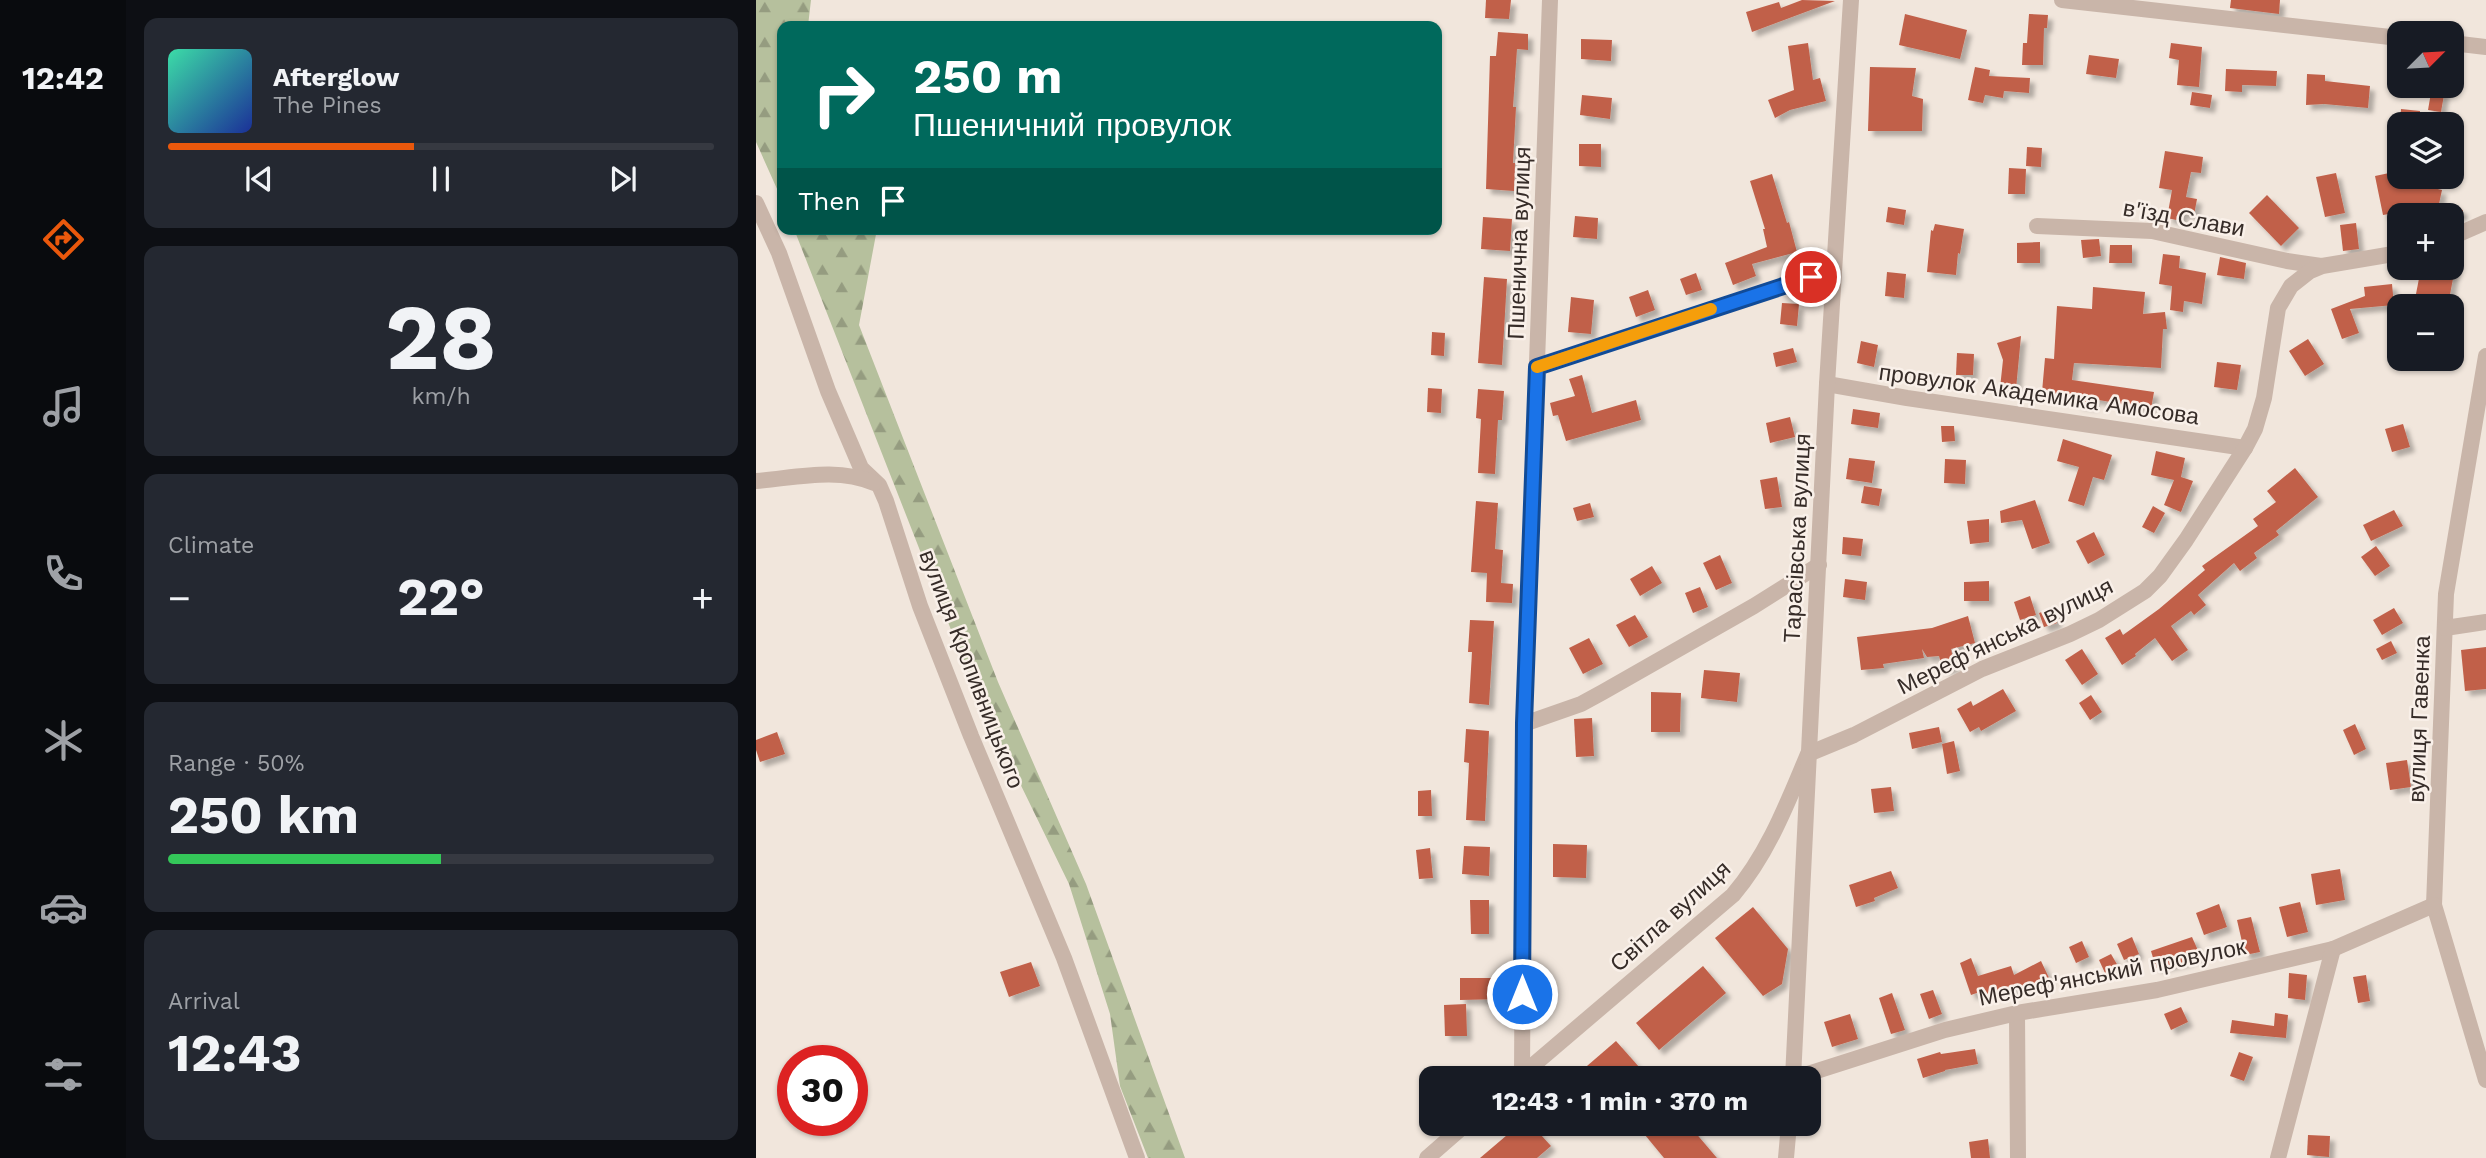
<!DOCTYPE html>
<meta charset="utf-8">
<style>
body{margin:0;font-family:"Work Sans",sans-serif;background:#242831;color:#f1f3f6;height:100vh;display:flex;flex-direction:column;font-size:26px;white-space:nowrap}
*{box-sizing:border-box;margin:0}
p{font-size:23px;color:#9ea1a6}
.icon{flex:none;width:38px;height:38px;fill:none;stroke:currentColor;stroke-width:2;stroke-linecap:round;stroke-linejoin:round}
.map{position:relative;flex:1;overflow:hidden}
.panel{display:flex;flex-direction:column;gap:18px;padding:18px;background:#0d0f14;width:630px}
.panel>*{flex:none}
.guide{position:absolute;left:21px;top:21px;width:665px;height:214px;border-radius:14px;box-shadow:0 2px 5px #0004;background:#00695c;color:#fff;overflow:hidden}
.needle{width:46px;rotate:66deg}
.tools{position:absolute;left:1631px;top:21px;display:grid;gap:14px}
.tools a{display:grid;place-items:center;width:77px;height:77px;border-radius:14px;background:#171b24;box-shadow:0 2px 5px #0004;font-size:35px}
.speed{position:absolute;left:21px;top:1045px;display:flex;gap:14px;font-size:35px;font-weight:700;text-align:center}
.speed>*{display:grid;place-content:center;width:91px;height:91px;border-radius:50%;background:#171b24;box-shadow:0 2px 5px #0004;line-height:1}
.speed .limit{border:10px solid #d22;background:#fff;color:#111}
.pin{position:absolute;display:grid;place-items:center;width:60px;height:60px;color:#fff;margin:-30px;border:4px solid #fff;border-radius:50%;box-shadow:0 2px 7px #0007}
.me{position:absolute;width:77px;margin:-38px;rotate:0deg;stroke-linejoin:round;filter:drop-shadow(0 0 5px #0008)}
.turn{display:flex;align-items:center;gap:24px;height:147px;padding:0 21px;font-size:32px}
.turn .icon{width:91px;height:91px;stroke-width:2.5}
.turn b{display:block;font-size:49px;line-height:60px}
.then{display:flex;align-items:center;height:66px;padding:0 21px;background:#0003;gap:14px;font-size:26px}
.big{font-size:52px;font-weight:700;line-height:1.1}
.panel .tile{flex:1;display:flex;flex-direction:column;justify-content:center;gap:10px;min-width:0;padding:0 24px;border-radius:14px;background:#242831}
.panel .dial{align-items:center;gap:0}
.dial b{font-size:91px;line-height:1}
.song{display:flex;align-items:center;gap:21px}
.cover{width:84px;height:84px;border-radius:10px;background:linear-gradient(135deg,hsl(160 70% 55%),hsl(230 70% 35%))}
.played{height:7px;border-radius:4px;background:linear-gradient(90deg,#ea580c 45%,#363941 45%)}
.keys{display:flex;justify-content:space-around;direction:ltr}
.heat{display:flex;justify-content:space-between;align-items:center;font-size:38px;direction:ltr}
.charge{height:10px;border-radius:5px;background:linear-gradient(90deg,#34c759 50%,#363941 0)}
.trip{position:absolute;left:663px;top:1066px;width:402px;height:70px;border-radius:14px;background:#171b24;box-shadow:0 2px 5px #0004;font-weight:700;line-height:70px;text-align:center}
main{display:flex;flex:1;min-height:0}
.tabs{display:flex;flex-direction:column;width:126px;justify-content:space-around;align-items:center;background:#090b0e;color:#9ea1a6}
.tabs .icon{width:49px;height:49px}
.tabs .active{color:#ea580c}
.tabs b{font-size:32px;color:#f1f3f6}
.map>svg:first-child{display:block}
.forest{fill:url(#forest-firs)}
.building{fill:#c1604a;filter:url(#shadow)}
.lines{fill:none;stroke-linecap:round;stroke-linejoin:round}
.street{stroke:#c9b5a9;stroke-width:16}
.route-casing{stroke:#114b97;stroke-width:18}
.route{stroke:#1a73e8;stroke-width:12}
.slow{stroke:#f59e0b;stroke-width:12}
.labels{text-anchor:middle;stroke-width:5;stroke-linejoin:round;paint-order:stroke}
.street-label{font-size:23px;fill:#362c28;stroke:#f9f0e9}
</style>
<main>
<nav class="tabs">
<b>12:42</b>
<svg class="icon active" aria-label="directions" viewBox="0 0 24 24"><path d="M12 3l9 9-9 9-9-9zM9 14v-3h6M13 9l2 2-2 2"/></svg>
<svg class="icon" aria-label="music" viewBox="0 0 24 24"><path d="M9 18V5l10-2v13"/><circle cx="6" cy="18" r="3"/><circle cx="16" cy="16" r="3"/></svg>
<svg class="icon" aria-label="phone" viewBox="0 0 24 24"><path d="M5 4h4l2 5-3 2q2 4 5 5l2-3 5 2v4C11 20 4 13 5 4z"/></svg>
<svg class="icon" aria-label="climate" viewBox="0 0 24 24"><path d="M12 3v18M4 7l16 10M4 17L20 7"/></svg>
<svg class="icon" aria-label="car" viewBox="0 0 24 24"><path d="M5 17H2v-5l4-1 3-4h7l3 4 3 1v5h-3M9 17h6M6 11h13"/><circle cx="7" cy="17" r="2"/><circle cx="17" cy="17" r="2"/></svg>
<svg class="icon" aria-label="filters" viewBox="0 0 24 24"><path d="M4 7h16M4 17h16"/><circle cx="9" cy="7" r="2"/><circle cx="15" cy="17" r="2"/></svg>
</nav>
<section class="panel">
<div class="tile">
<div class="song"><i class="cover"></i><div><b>Afterglow</b><p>The Pines</p></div></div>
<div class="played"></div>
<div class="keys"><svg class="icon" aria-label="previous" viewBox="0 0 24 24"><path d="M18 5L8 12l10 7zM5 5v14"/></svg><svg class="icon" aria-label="pause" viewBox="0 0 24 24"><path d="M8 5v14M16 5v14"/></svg><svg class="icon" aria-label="next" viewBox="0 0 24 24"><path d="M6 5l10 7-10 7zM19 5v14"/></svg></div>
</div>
<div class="tile dial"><b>28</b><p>km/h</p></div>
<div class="tile"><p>Climate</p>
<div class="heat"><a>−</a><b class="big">22°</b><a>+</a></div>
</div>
<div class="tile"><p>Range · 50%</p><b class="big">250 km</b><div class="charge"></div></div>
<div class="tile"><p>Arrival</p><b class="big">12:43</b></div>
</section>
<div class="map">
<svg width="1730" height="1158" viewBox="0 0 1730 1158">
<defs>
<pattern id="forest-firs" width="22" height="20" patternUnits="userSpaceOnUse" patternTransform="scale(1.75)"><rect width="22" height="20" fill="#b6c09d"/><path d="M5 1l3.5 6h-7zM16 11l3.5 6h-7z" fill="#959c80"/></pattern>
<filter id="shadow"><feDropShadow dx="5" dy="5" stdDeviation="2" flood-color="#0004"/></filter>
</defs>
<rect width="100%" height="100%" fill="#f1e6dc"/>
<g class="forest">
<path d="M0,0H55L52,26H26V200L0,142Z"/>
<path d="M38,229H121L103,325L242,682L330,884L429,1158H392L364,1086L354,1014L313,884L219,691Z"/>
</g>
<g class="building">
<path d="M730,0H755L753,19L729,18Z"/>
<path d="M1046,0L1079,1L996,32L990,12L1023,2L1025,8Z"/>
<path d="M1475,0H1524L1523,14L1474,8Z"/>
<path d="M1149,14L1211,30L1204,59L1143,45Z"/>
<path d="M1273,14L1292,15L1291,28H1288L1287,65H1266L1267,43H1271Z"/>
<path d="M742,32L772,34V50L761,49L757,107H760L757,163H759L758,191L730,189L734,56H740Z"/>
<path d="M825,39L856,40L855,61L825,59Z"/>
<path d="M1052,43L1057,80L1064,78L1070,101L1034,110L1019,118L1012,100L1038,90L1032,46Z"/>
<path d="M1415,43L1446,47L1443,87L1421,85L1423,60L1413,58Z"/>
<path d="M1333,55L1363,59L1360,78L1330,74Z"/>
<path d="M1114,67L1160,68L1156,96L1167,99L1166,131H1112Z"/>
<path d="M1219,67L1234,70L1233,76L1274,78L1273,93L1248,91L1247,98L1229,95L1227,103L1212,100Z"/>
<path d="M1470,69L1521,71L1520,86L1486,85V92L1469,91Z"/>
<path d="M1551,74L1569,75V81L1614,86L1612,108L1568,104L1550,105Z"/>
<path d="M1676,87L1689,89L1685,112L1672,110Z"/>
<path d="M1436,92L1456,95L1454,108L1434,105Z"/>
<path d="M826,95L856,98L854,119L824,115Z"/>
<path d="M1645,109L1664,111L1663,124L1644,122Z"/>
<path d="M823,144H845V167L823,166Z"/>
<path d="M1271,147L1286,148L1285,167L1270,166Z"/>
<path d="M1409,151L1447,157L1445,173L1435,172L1430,197L1441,199L1438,215L1427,213L1425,221L1411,218L1416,190L1403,188Z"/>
<path d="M1253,168L1270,169L1269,194H1252Z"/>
<path d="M1638,172L1640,179L1686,190L1683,204L1707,210L1706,215H1670L1650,211L1627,215L1619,176Z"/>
<path d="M1580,173L1589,213L1569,217L1560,177Z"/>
<path d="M1016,174L1031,223L1033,222L1041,252L996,264L1000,276L977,285L969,263L1011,247L1007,229H1009L994,181Z"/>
<path d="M1511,195L1543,228L1525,246L1493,213Z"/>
<path d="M1132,207L1150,210L1148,225L1130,222Z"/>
<path d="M819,216L842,218L841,239L817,237Z"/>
<path d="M727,217L756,219L754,251L725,249Z"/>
<path d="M1600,223L1603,249L1587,251L1584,225Z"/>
<path d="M1179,224L1208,229L1204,254L1202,253L1200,275L1171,272L1175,230L1177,231Z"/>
<path d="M1343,239L1345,256L1327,258L1325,240Z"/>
<path d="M1284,242V263H1261V243Z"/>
<path d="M1354,245H1376V263H1353Z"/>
<path d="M1407,254L1424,256L1423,268L1450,273L1446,304L1428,301L1427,312L1414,310L1416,286L1403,284Z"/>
<path d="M1464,257L1490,263L1488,279L1461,275Z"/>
<path d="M1665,268H1699L1693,300L1660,294Z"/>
<path d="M1131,272L1150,274L1148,298L1129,296Z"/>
<path d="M940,273L946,290L930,295L924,279Z"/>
<path d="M728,277L751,279L746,365L722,363Z"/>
<path d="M1636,284L1638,305L1594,309L1603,333L1586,339L1575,309L1609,296L1608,287Z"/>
<path d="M1337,287L1389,292L1387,314L1409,312L1411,329H1407L1405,368L1318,363L1316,380L1398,392L1395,409L1337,399V406L1321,404L1322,399L1286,392L1289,358L1298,359L1301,306L1336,309Z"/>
<path d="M892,290L899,310L880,317L873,297Z"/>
<path d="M815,297L838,300L835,334L812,332Z"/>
<path d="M1026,303L1043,304L1041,326L1024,324Z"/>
<path d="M676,332L689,333L688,356L675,355Z"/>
<path d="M1265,336L1260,389L1244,388L1247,360L1241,343Z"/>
<path d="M1552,339L1568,364L1549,376L1533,351Z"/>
<path d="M1105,341L1122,345L1118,367L1101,363Z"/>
<path d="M1037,348L1041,362L1020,367L1017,353Z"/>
<path d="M1201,353L1218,354L1217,375H1200Z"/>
<path d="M1461,362L1485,365L1481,390L1458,387Z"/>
<path d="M826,375L836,413L880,400L885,420L810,441L802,415L797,416L794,403L819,396L813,379Z"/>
<path d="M672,388L686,389L685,413L671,412Z"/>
<path d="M722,389L748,391L746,420H742L739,474L722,473L725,419L720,418Z"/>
<path d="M1097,409L1124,413L1122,428L1095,424Z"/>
<path d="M1034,417L1039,437L1014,443L1010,423Z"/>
<path d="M1647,424L1654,447L1636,452L1629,429Z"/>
<path d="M1185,426H1198L1199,441L1186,442Z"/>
<path d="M1307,439L1356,455L1348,480L1337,477L1328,506L1312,501L1323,467L1301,461Z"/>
<path d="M1400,451L1429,458L1425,477L1437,481L1425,512L1408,505L1418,480L1395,475Z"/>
<path d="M1093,458L1119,461L1116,483L1090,479Z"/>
<path d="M1189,459L1210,460L1209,484L1188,483Z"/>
<path d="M1539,468L1562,497L1520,531L1523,535L1498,553L1501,558L1484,571L1478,563L1442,595L1450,605L1438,615L1435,611L1415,626L1432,650L1416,661L1399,638L1379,654L1380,656L1366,665L1349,638L1364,629L1367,635L1403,609L1449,570L1446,566L1502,526L1497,519L1520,502L1511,491Z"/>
<path d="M1021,477L1026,507L1009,509L1004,480Z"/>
<path d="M1108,486L1126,489L1123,506L1105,503Z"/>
<path d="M1279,500L1294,543L1276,549L1266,520L1245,523L1244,511Z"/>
<path d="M720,501L742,503L739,549L747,550L745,583L757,584L756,603L730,602L731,573L715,572Z"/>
<path d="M834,503L838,517L821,521L817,508Z"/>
<path d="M1397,506L1409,513L1398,533L1386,527Z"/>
<path d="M1638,510L1647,526L1615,541L1607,525Z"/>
<path d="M1233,519V542L1214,544L1211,521Z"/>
<path d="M1338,532L1349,555L1332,564L1320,541Z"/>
<path d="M1087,537L1107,539L1105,556L1086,554Z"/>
<path d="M1620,546L1634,566L1619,576L1605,557Z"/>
<path d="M964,555L976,583L960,590L947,563Z"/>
<path d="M896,566L906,583L884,596L874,579Z"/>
<path d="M1089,579L1111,582L1109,600L1087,597Z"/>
<path d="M1233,581V601H1208V582Z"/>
<path d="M944,587L952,607L937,613L929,593Z"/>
<path d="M1274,596L1280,615L1264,620L1258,602Z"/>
<path d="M1297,608L1301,623L1288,627L1283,613Z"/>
<path d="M1638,608L1647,623L1626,635L1617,620Z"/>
<path d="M879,615L892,637L873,647L860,625Z"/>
<path d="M1212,616L1219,643L1195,649L1199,667L1187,670L1183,656L1171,657L1166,649L1168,658L1127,664L1128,668L1105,670L1101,637L1176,628Z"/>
<path d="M714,620L738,621L733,705L713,703L716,652H712Z"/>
<path d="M833,638L847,664L827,674L813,648Z"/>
<path d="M1635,641L1641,653L1626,660L1620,649Z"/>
<path d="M1730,647V689L1709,691L1705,650Z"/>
<path d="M1326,649L1342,674L1326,685L1309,660Z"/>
<path d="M948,670L984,673L981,702L945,698Z"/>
<path d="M1247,689L1260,711L1225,731L1223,727L1214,732L1201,709L1215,701L1217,706Z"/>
<path d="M895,692L925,693L924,732H895Z"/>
<path d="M1335,695L1346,712L1334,720L1323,703Z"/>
<path d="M836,718L838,756L820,757L818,719Z"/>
<path d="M1599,724L1610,749L1598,755L1587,730Z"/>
<path d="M1183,727L1186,742L1156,749L1153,733Z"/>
<path d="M710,729L733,731L729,821L710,820L713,763L708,762Z"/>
<path d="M21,732L29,754L4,762L0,750V740Z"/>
<path d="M1198,741L1204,771L1191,774L1186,744Z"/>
<path d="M1651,760L1655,787L1634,790L1630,763Z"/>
<path d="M1135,787L1138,811L1118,813L1115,789Z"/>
<path d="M675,790L676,816H662V791Z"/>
<path d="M797,844L831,845L830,878L797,877Z"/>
<path d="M708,846L734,847L733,876L706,874Z"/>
<path d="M674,848L677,878L663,879L660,850Z"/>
<path d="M1584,869L1589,900L1560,905L1555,874Z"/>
<path d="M1135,871L1142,888L1118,898L1119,901L1100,907L1093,885Z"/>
<path d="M714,900H733V934H715Z"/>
<path d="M1544,902L1552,932L1531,937L1523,907Z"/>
<path d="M1463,904L1471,927L1448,935L1440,913Z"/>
<path d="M997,907L1032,949L1026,984L1007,996L959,938Z"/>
<path d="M1495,917L1504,952L1489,955L1481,920Z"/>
<path d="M1376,937L1383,954L1368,960L1361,944Z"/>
<path d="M1436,937L1444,955L1428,962L1400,968L1395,951Z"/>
<path d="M1326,941L1333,957L1320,963L1313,947Z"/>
<path d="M1355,954L1362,966L1349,973L1343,960Z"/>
<path d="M1215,958L1222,976L1255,966L1258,975L1285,961L1294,980L1279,988L1276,983L1231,996L1229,990L1215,995L1204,963Z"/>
<path d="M275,962L284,986L253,997L244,972Z"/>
<path d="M947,966L970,993L903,1050L880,1023Z"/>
<path d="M1533,973L1551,975L1549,1000L1532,998Z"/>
<path d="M1610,975L1614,1001L1602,1003L1597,977Z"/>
<path d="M704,978H745L746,999L704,1000Z"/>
<path d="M1177,990L1186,1014L1173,1019L1164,994Z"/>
<path d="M1136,993L1149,1030L1135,1034L1123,998Z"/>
<path d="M710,1004L711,1036H689L688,1005Z"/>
<path d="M1425,1007L1432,1022L1415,1030L1408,1014Z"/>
<path d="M1519,1013L1532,1015L1530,1038L1474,1033L1476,1020L1518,1026Z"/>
<path d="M1094,1014L1102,1039L1076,1047L1068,1022Z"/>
<path d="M860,1041L884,1068L872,1078H817Z"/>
<path d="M1219,1049L1222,1064L1189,1070V1071L1167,1078L1161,1059L1184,1052L1185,1054Z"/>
<path d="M1483,1052L1497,1057L1488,1081L1474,1076Z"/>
<path d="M764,1124H775L795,1146L781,1158H724Z"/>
<path d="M902,1124H932L961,1158H908L889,1135Z"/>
<path d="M1552,1135L1574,1136L1573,1157L1551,1155Z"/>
<path d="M1232,1139L1234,1158H1215L1213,1142Z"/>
</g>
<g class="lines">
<g class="street">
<path d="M1306,0L1643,38"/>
<path d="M1696,43L1730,47"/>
<path d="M0,203L23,253L72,391L105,468L123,485L130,501L164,606L215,736L308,958L381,1158"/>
<path d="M1281,226L1396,231L1531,261L1565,266"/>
<path d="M1696,237L1730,222"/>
<path d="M1730,356L1690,594L1678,905L1730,1080"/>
<path d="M781,367L1078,269"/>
<path d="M1071,384L1151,398L1489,448"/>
<path d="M0,481C39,478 81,467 118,483"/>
<path d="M1689,628L1730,622"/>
<path d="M768,724L825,704L847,692L998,606L1063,565"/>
<path d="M1261,1013L1262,1158"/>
<path d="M766,1075L768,724L794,0"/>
<path d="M762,1078L977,895C1012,854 1031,804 1052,754L1098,735L1226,669L1314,634L1343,620L1389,591L1404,576L1430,540L1489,448L1499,429L1508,398L1522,308L1535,286L1554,271L1566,266L1643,253"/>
<path d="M1037,1078L1071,384L1095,0"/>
<path d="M1039,1078L1189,1030L1261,1013L1401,990L1577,949L1678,905"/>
<path d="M671,1158L710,1124"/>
<path d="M1030,1158L1033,1124"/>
<path d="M1522,1158L1577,949"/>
</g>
</g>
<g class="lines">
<g class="route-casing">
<path id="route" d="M766,994L768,723L781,367L1055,277"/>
</g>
<use href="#route" class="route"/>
<path class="slow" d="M781,367L955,309"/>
</g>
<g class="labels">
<g class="street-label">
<text transform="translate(1428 218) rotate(10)" y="8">в'їзд Слави</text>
<text transform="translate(763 243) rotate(-88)" y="8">Пшенична вулиця</text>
<text transform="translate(1283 394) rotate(8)" y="8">провулок Академика Амосова</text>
<text transform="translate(1041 538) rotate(-87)" y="8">Тарасівська вулиця</text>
<text transform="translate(1249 636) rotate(-26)" y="8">Мереф'янська вулиця</text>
<text transform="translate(216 669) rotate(69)" y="8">вулиця Кропивницького</text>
<text transform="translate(1663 719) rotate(-88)" y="8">вулиця Гавенка</text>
<text transform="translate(914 916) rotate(-42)" y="8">Світла вулиця</text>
<text transform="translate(1356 972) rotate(-11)" y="8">Мереф'янський провулок</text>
</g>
</g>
</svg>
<div class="tools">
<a><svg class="needle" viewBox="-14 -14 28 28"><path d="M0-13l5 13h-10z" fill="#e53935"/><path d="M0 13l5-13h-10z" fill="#9ea1a6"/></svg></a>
<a><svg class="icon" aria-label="layers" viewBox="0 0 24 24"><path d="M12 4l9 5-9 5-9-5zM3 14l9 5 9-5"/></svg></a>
<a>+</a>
<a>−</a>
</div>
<div class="speed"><div class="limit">30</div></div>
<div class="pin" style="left:1055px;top:277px;background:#d93025"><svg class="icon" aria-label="arrive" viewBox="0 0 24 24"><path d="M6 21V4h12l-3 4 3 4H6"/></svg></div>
<svg class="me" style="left:766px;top:994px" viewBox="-20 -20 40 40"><circle r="17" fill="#1a73e8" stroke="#fff" stroke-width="3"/><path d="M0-11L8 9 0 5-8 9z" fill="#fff"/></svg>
<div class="trip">12:43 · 1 min · 370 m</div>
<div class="guide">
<div class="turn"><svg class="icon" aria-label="right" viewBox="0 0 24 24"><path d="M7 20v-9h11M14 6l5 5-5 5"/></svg><div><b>250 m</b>Пшеничний провулок</div></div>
<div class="then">Then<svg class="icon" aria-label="arrive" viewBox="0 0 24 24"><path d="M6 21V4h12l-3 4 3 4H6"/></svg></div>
</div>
</div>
</main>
